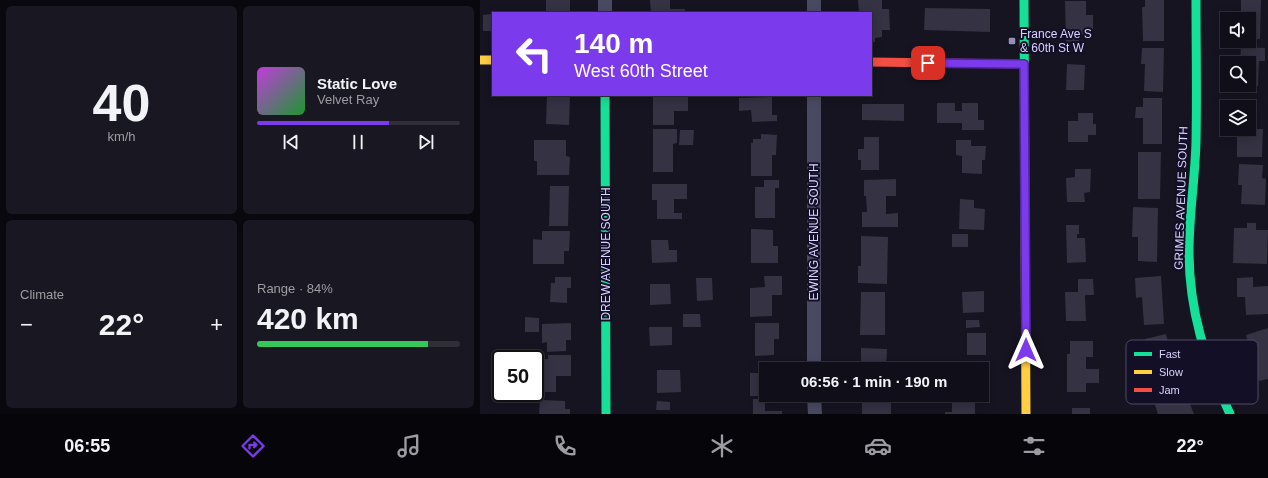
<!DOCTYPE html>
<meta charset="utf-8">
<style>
body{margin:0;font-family:Helvetica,sans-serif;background:#191822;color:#f1f3f6;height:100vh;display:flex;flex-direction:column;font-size:15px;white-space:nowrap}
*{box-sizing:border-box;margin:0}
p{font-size:13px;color:#9c9ca2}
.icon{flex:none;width:22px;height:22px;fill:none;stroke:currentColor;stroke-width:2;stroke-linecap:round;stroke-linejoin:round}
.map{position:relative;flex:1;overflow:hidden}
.drawer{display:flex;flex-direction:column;gap:6px;padding:6px;background:#09080e;width:480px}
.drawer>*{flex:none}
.top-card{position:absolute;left:12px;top:12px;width:380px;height:84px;border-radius:0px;box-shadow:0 2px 10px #0003,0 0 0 1px #302f38;background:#7c3aed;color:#fff;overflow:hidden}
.tools{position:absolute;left:740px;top:12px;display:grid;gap:8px}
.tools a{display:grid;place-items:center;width:36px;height:36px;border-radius:0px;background:#100f19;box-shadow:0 2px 10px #0003,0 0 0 1px #302f38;font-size:20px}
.speed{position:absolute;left:12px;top:350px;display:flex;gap:8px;font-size:20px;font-weight:700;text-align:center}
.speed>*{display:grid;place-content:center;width:52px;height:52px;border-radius:50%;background:#100f19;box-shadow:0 2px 10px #0003,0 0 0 1px #302f38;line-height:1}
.speed .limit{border:2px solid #111;border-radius:6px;background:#fff;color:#111}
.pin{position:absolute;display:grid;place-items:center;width:34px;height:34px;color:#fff;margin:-17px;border-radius:8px;box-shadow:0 2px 6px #0006}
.me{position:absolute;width:44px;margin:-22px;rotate:0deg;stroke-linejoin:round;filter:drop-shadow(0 0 3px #0008)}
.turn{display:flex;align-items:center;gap:14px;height:84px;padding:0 16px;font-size:18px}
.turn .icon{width:52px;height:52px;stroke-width:2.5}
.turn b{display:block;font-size:28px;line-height:34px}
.big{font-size:30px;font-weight:600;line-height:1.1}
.drawer .widget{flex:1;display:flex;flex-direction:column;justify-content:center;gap:6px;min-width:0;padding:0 14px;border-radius:6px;background:#191822}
.drawer .dial{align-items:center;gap:0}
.dial b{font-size:52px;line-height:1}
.song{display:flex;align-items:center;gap:12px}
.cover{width:48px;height:48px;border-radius:6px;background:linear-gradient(135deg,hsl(290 70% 55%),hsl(130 70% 35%))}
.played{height:4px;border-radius:2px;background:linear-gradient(90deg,#7c3aed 65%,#302f38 65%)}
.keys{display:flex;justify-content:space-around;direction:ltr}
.heat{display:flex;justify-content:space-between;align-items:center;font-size:22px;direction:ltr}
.charge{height:6px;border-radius:3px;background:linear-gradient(90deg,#34c759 84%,#302f38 0)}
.drawer .tiles{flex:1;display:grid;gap:6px;grid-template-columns:repeat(2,1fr)}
.trip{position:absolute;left:279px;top:362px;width:230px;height:40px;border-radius:0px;background:#100f19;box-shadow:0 2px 10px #0003,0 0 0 1px #302f38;font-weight:600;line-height:40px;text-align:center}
.dock{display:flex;height:64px;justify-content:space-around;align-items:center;background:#06060a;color:#9c9ca2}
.dock .icon{width:28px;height:28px}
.dock .selected{color:#7c3aed}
.dock b{font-size:18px;color:#f1f3f6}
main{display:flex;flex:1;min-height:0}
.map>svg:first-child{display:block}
.building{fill:#343243}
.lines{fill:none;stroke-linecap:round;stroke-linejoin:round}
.street{stroke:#4a4962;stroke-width:14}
.fast{stroke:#16e098;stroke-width:9}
.slow{stroke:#ffcf43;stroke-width:9}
.jam{stroke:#f24e42;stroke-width:9}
.route-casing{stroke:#51269a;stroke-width:10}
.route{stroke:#7c3aed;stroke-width:7}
.poi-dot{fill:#9591b1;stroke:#130f26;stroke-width:1.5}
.labels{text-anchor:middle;stroke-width:4;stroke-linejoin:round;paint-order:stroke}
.poi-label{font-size:12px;fill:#d9d4ff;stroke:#130f26;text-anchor:start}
.street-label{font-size:12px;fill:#d9d4ff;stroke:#130f26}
.key{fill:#130f26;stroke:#4e4a67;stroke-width:1}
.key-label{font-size:11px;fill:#d9d4ff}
</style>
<main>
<section class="drawer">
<div class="tiles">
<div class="widget dial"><b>40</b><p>km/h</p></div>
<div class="widget">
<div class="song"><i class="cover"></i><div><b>Static Love</b><p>Velvet Ray</p></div></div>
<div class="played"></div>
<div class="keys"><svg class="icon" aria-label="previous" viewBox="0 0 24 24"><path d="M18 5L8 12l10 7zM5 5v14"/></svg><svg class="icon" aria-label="pause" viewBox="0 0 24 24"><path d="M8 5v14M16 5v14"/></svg><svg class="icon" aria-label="next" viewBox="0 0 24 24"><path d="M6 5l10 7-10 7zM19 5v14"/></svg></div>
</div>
<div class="widget"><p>Climate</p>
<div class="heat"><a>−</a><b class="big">22°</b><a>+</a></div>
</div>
<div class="widget"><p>Range · 84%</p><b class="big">420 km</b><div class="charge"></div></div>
</div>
</section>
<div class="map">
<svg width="788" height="414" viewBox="0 0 788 414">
<rect width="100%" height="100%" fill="#161421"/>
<g class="building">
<rect x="66" y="0" width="24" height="13"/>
<path d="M170,0H190V9H205V13H171Z"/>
<path d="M378,0H402V9H409L410,30H402V37L395,38V42H391V13H379Z"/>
<path d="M665,0H684V41H663L662,7H665Z"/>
<path d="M761,0H781L780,39H769V19H761Z"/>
<path d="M585,1H606V15H613V29H606V35H599V41L586,42Z"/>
<path d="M445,8L510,9V32L444,30Z"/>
<path d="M13,14V31H3V15Z"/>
<path d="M761,47L785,48V61H779L778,86H769V63H760Z"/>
<path d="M662,48H684L683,92L664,91L665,64H661Z"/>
<path d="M587,64L605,65L604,90H586Z"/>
<path d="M67,95H90L89,125L66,124Z"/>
<path d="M173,96H208V111H194V125H173Z"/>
<path d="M292,97V115H297V121L272,122L271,110L259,111V98Z"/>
<path d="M663,98H682V144H663V118H655L656,107H663Z"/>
<path d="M457,103H475V111H482V103H498V120H504V130H482V123H457Z"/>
<path d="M382,104H424V121L382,120Z"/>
<path d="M769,108H774V129H783L782,157H757V129H769Z"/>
<path d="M598,113H613V124H616V135H608V142H588V121H598Z"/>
<path d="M173,129H197V143L193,144V172H173Z"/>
<path d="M200,130H214L213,145H199Z"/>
<path d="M281,134L297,135L296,155H292V176H271V143H273V139H281Z"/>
<path d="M384,137H399V170H381V160H378V149H384Z"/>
<path d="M54,140H86V156L90,157L89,175H57V161H54Z"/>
<path d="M476,140H491V146H506L505,160H502V174L482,173V156L476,155Z"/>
<path d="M658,152H681L680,199H658Z"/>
<path d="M759,164L783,165L782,178L786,179L785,205L761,204L762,185H758Z"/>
<path d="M595,169H611L610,192L604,193L605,202H587L586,178L595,177Z"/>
<path d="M416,179V196H406V214L418,213V227H382V212H387L386,196H384V180Z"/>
<path d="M284,180H299V188H295V218H275V187H284Z"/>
<path d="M172,184H207V199H194V213H202V219H177V200H172Z"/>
<path d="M70,186H89L88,226H69Z"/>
<path d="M480,199L494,200V208L505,209L504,230L479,229Z"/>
<path d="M653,207L678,208L677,262L658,261V237H652Z"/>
<path d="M767,223H776V230H788L787,264L753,263L754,228H767Z"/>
<path d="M586,225H599V234H597V238H605L606,262L587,263Z"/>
<path d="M271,229L293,230V246H298V263H271Z"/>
<path d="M62,231H90L89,251H84V264H53V239L62,240Z"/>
<rect x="472" y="234" width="16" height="13"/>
<path d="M381,236L408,237L407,284L378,283V266H381Z"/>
<path d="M171,240H188L189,250H197V262L172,263Z"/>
<path d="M284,276H302V295H292V316L270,317V288L285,287Z"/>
<path d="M681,276L684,324L664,325L662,297L656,298L655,278Z"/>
<path d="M75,277H91V288H87V303L70,302L71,283H75Z"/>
<path d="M773,277V287L788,286V314L766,315L765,297H757V278Z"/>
<path d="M216,278H232L233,300L217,301Z"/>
<path d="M598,279H613L614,295H605L606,321H586L585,292H598Z"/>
<path d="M170,284H190L191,304L170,305Z"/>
<path d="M504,291V312L483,313L482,292Z"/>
<path d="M381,292H405V335H380Z"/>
<path d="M203,314H220L221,327H203Z"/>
<path d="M45,317L59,318V332H45Z"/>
<path d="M486,320H499L500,327L486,328Z"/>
<path d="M91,323V340H86V351L67,352V342L62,343V324Z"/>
<path d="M275,323H299V339H294V355L275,356Z"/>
<path d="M169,327H192V345L170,346Z"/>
<path d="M788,328V379L779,381L766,335Z"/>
<rect x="487" y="333" width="19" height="22"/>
<path d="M686,334L697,380L671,386L669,377L664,378L658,352L668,350L665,339Z"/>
<path d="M590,341H613V357H606V369H619V383H606V392H587V354H590Z"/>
<path d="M381,348L407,349L406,369H381Z"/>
<path d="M68,355H91V376H76V392H55V359H68Z"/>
<rect x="485" y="361" width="15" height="8"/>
<path d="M279,362H299V369H286V396H270V373H280Z"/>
<path d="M177,370H200L201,392L177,393Z"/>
<rect x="502" y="374" width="3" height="22"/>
<path d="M707,397L714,414H678L675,405L690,400L691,402Z"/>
<path d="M273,399H285V411H302V414H273Z"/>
<path d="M60,400L85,401V409H90V414H59Z"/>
<path d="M382,400L411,401V414H382Z"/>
<path d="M177,401L190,402V410H176Z"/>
<path d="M472,403H495V414H465V412H472Z"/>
<rect x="592" y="408" width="18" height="6"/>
</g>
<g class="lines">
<g class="street">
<path d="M125,0V13"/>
<path d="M334,0V13"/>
<path d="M334,95V369"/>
<path d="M334,395L335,414"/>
</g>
<g class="fast">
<path d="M544,0L545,220"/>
<path d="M716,0C716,47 717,95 716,142C715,179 709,215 709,251C709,310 725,361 750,414"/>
<path d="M125,95L126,414"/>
</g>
<g class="slow">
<path d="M0,60H13"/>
<path d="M545,220L546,414"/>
</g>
<path class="jam" d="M391,62L544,64"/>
</g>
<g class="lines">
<g class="route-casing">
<path id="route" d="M448,63L544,64L546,350"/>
</g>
<use href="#route" class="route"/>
</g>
<rect class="poi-dot" x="528" y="37" width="8" height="8" rx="2"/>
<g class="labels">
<g class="poi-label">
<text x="540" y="38">France Ave S<tspan x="540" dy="14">&amp; 60th St W</tspan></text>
</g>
<g class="street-label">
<text transform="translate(701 198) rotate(-88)" y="4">GRIMES AVENUE SOUTH</text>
<text transform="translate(334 232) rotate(-90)" y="4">EWING AVENUE SOUTH</text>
<text transform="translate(126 254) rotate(-90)" y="4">DREW AVENUE SOUTH</text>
</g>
</g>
<rect x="646" y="340" width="132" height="64" rx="6" class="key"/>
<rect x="654" y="352" width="18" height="4" fill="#16e098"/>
<rect x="654" y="370" width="18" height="4" fill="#ffcf43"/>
<rect x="654" y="388" width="18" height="4" fill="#f24e42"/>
<g class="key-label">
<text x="679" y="358">Fast</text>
<text x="679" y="376">Slow</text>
<text x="679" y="394">Jam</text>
</g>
</svg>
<div class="tools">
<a><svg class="icon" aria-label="sound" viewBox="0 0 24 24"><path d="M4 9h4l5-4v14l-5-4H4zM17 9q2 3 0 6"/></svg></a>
<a><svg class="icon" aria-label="search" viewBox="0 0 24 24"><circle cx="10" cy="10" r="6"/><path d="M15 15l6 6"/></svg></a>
<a><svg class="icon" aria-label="layers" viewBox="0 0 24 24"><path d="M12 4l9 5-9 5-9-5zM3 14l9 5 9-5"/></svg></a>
</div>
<div class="speed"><div class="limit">50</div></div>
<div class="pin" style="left:448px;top:63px;background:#d93025"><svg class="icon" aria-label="arrive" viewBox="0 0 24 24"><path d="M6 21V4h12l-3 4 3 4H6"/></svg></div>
<svg class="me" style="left:546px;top:350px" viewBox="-20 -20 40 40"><path d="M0-17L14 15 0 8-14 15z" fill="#7c3aed" stroke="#fff" stroke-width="4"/></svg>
<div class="trip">06:56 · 1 min · 190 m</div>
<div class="top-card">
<div class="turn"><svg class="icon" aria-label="left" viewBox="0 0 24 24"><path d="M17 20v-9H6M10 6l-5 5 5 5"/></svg><div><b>140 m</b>West 60th Street</div></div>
</div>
</div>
</main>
<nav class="dock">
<b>06:55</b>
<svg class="icon selected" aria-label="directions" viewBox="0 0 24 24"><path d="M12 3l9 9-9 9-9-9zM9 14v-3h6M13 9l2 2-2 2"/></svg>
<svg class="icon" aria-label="music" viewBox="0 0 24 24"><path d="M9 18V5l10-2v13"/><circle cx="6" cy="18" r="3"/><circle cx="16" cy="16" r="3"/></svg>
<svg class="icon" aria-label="phone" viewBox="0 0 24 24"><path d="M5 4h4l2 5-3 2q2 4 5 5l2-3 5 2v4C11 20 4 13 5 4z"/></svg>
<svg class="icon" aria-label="climate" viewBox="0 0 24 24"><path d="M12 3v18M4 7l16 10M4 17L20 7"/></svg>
<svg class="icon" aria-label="car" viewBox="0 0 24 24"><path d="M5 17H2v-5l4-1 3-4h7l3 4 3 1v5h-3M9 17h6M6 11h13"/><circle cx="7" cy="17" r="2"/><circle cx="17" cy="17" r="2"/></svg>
<svg class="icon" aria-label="filters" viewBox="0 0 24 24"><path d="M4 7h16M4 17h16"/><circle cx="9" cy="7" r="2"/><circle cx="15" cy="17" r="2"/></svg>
<b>22°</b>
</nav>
